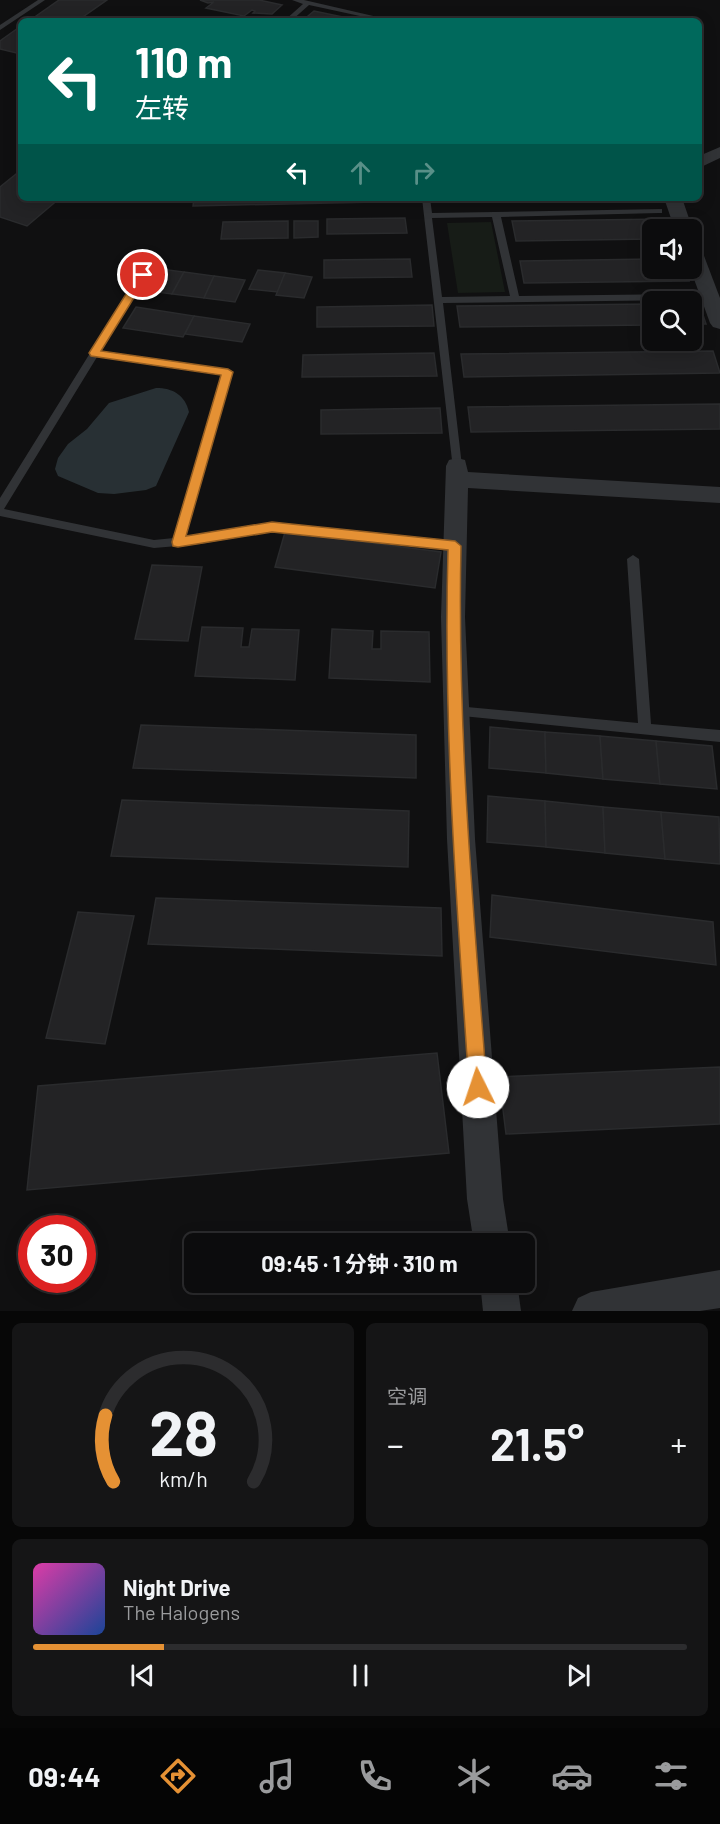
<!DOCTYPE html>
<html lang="zh">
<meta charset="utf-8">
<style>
body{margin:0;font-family:Barlow,"Noto Sans SC",sans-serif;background:#151516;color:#f1f3f6;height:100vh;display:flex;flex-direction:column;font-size:22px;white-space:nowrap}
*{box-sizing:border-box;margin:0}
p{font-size:20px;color:#9a9b9d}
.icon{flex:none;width:33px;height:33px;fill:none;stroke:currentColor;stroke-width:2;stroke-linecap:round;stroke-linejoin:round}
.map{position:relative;height:1311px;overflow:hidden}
.drawer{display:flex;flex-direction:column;gap:12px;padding:12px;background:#070707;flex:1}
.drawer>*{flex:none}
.guide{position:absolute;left:18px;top:18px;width:684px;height:183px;border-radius:9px;box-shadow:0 3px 15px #0003,0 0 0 2px #2c2c2e;background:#00695c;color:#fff;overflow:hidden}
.fabs{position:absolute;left:642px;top:219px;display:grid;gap:12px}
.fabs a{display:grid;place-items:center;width:60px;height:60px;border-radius:9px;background:#0c0c0d;box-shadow:0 3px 15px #0003,0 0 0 2px #2c2c2e;font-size:30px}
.speed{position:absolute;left:18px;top:1215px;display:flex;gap:12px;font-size:30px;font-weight:700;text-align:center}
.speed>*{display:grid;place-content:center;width:78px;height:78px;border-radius:50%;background:#0c0c0d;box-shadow:0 3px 15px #0003,0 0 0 2px #2c2c2e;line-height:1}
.speed .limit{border:9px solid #d22;background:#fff;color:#111}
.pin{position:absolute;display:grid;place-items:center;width:51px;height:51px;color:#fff;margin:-26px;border:3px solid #fff;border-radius:50%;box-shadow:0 2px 6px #0007}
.me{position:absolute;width:66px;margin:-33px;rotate:356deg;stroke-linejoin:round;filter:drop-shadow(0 0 4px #0008)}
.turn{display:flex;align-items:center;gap:21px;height:126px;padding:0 18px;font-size:27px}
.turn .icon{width:78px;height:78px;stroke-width:2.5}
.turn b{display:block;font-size:42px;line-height:51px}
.lanes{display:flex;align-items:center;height:57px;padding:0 18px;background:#0003;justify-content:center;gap:30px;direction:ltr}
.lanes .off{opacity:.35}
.big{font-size:45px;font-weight:700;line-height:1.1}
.drawer .widget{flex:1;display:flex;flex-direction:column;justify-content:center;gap:9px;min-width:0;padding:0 21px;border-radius:9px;background:#151516}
.drawer .dial{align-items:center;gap:0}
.dial svg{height:156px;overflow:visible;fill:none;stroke:#2c2c2e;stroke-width:7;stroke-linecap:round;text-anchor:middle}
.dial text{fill:#f1f3f6;stroke:none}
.song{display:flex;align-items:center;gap:18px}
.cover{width:72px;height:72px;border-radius:9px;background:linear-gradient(135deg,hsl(320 70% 55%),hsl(220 70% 35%))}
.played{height:6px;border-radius:3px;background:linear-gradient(90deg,#e59134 20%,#2c2c2e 20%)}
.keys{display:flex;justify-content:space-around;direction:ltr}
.heat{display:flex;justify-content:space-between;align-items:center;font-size:33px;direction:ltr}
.drawer .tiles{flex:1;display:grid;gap:12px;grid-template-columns:1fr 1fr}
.widget:last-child{grid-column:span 2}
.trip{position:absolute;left:184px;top:1233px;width:351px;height:60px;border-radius:9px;background:#0c0c0d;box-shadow:0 3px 15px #0003,0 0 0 2px #2c2c2e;font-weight:700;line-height:60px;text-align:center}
.menu{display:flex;height:96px;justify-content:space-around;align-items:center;background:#050505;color:#9a9b9d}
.menu .icon{width:42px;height:42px}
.menu .selected{color:#e59134}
.menu b{font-size:27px;color:#f1f3f6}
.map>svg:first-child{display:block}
.green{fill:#171c17}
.water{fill:#283034}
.building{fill:#232325;stroke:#2a2b2d;stroke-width:1.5}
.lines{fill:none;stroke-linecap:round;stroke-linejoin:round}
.lane{fill:#313336;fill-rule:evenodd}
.street{fill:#313336;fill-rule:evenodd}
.route{fill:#e59134;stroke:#955e22;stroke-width:1.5}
</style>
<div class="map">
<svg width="720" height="1311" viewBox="0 0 720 1311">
<rect width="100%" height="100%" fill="#101011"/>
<path class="green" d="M491,222L505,292L458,293L447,223Z"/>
<path class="water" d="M156,388C173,388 185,395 189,412L156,486L146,490L114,494L98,493L58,476L55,469L58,458L68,444L87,429L109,403Z"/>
<g class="building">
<path d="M59,0H107L77,21H29Z"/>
<path d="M200,0H259L282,5L272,14L253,13L255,11L252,10L244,16L206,8L214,2L208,3Z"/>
<path d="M314,11L362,21H302Z"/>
<path d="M21,26V54L0,49V41Z"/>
<path d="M21,170V198H60L27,226L0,217V187Z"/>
<path d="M194,198H420V201L193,206Z"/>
<path d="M441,198H655L441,201Z"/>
<path d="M405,218L407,233L327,234V219Z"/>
<path d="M667,219L670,230H652V239L516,241L512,221Z"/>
<path d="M288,221V238L221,239L223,222Z"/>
<path d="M294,221H318V237L294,238Z"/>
<path d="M410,259L412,277L324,278V260Z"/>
<path d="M652,259V268H684L689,281L524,283L520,261Z"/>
<path d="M153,268L184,272L172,294L141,290Z"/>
<path d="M258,270L285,273L278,292L249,289Z"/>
<path d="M184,272L214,276L204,298L172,294Z"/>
<path d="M285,273L312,277L304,298L276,295Z"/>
<path d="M214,276L245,280L235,302L204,298Z"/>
<path d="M692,303H699L706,324H692Z"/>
<path d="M652,304V325L460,327L457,306Z"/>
<path d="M432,305L434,326L317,327V307Z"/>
<path d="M136,307L194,316L183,337L123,328Z"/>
<path d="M194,316L250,324L242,342L185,334Z"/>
<path d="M713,351L720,373L464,377L461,354Z"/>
<path d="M434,353L437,376L302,377L303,355Z"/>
<path d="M720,404V429L471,432L468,407Z"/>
<path d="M440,408L442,433L321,434V410Z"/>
<path d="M285,532L441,552L435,588L275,567Z"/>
<path d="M152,565L202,567L188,641L135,639Z"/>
<path d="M202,627L243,628L241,647H249L252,629L299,630L295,680L195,676Z"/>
<path d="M332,629L373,631L372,649H381V631L429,632L430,682L329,678Z"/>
<path d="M141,725L416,735V778L133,768Z"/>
<path d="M490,727L545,732L546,773L489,768Z"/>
<path d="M545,732L600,736L603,779L546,773Z"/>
<path d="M600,736L656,741L660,784L603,779Z"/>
<path d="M656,741L712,746L717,789L660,784Z"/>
<path d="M488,796L545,801L546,847L487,842Z"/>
<path d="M122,800L409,811L408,867L111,856Z"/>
<path d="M545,801L603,807L605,853L546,847Z"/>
<path d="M603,807L661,812L665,859L605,853Z"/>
<path d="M661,812L719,817L720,864L665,859Z"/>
<path d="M492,895L713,922L716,965L490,937Z"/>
<path d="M156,898L441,908L442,956L148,944Z"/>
<path d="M78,912L134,916L105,1044L46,1038Z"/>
<path d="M437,1053L449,1153L27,1190L38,1086Z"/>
<path d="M720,1067V1124L506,1134L499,1077Z"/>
</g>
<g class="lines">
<g class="lane">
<path d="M38,0H45L0,30V25Z"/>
<path d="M292,0H304L395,21H383L309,5L291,21H284L303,4Z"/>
<path d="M422,198H430L432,213L662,209V213H659L501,217L519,296L685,294L689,297L685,300L443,303L462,466L461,469H453ZM492,217L510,296L442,297L432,218Z"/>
<path d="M155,252L159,255L101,351L228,369L233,372L185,537L272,523L455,542L461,546L459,549L455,550L272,531L201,544L154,548L0,516V498L151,255ZM97,357L223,374L174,538L154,540L4,509Z"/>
<path d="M633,555L639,559L651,724L720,730V742L452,715L450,711L452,707L456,706L638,723L627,559Z"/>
</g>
<g class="street">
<path d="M720,147V158L699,168V156Z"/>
<path d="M664,198H682L693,230L692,232V230H675Z"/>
<path d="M692,243L698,244L701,248L720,298V329L713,327L710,323L690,268Z"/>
<path d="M457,458L465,460L468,472L720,487V503L468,488L465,617L475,839L503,1199L510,1244H474L467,1199L447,839L441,617L446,466L449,460Z"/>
<path d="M720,1270V1308L700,1311H572L578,1298L591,1292Z"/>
<path d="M480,1282H517L521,1311H483Z"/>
</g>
</g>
<path class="route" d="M143,272L148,275L101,351L228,369L233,372L186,536L272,522L455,541L461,546C457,726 473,907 487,1087L484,1093L478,1096L471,1093L469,1087C457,908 443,729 448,550L272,532L178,547L173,546L172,542L221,375L91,356L89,353L138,275Z"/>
</svg>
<div class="fabs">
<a><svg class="icon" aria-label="sound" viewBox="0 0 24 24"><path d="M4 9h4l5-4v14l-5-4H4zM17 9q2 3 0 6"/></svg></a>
<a><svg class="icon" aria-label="search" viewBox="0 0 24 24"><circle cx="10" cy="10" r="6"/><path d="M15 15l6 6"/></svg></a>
</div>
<div class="speed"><div class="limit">30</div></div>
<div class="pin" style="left:143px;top:275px;background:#d93025"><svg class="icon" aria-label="arrive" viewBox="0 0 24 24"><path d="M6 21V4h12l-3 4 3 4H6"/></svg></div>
<svg class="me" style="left:478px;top:1087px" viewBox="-20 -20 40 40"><circle r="19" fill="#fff"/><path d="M0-13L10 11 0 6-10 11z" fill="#e59134"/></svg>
<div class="trip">09:45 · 1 分钟 · 310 m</div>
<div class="guide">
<div class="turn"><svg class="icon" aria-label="left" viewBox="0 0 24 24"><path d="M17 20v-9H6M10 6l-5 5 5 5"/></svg><div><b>110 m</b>左转</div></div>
<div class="lanes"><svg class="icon" aria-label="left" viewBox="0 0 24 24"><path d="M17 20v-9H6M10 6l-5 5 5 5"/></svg><svg class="icon off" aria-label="ahead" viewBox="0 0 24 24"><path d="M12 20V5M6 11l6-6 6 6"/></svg><svg class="icon off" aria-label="right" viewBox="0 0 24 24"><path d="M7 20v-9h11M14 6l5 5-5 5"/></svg></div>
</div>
</div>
<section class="drawer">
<div class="tiles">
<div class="widget dial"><svg viewBox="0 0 100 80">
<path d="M14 69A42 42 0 1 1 86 69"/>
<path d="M14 69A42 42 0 0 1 10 35" stroke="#e59134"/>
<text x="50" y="56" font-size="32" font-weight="700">28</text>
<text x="50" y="72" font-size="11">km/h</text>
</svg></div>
<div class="widget"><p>空调</p>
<div class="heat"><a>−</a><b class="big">21.5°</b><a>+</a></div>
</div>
<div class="widget">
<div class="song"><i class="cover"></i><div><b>Night Drive</b><p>The Halogens</p></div></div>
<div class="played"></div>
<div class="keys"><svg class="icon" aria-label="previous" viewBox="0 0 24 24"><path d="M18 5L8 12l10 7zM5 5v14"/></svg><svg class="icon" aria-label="pause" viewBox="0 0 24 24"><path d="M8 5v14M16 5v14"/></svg><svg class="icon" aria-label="next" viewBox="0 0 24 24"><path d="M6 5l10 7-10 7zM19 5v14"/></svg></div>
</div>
</div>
</section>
<nav class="menu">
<b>09:44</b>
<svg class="icon selected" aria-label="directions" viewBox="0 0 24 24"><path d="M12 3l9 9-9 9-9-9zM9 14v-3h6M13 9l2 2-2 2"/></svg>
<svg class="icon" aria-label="music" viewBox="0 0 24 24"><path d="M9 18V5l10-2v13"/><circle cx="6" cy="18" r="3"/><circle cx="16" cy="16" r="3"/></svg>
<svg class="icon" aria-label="phone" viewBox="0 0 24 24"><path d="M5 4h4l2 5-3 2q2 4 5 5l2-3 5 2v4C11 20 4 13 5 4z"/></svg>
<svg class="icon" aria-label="climate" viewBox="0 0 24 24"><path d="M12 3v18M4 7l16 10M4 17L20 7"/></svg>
<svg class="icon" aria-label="car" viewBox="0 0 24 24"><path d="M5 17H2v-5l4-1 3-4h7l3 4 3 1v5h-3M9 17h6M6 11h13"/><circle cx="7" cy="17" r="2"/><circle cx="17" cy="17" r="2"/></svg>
<svg class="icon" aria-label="filters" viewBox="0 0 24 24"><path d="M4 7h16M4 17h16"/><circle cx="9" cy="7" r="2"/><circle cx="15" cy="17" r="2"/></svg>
</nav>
